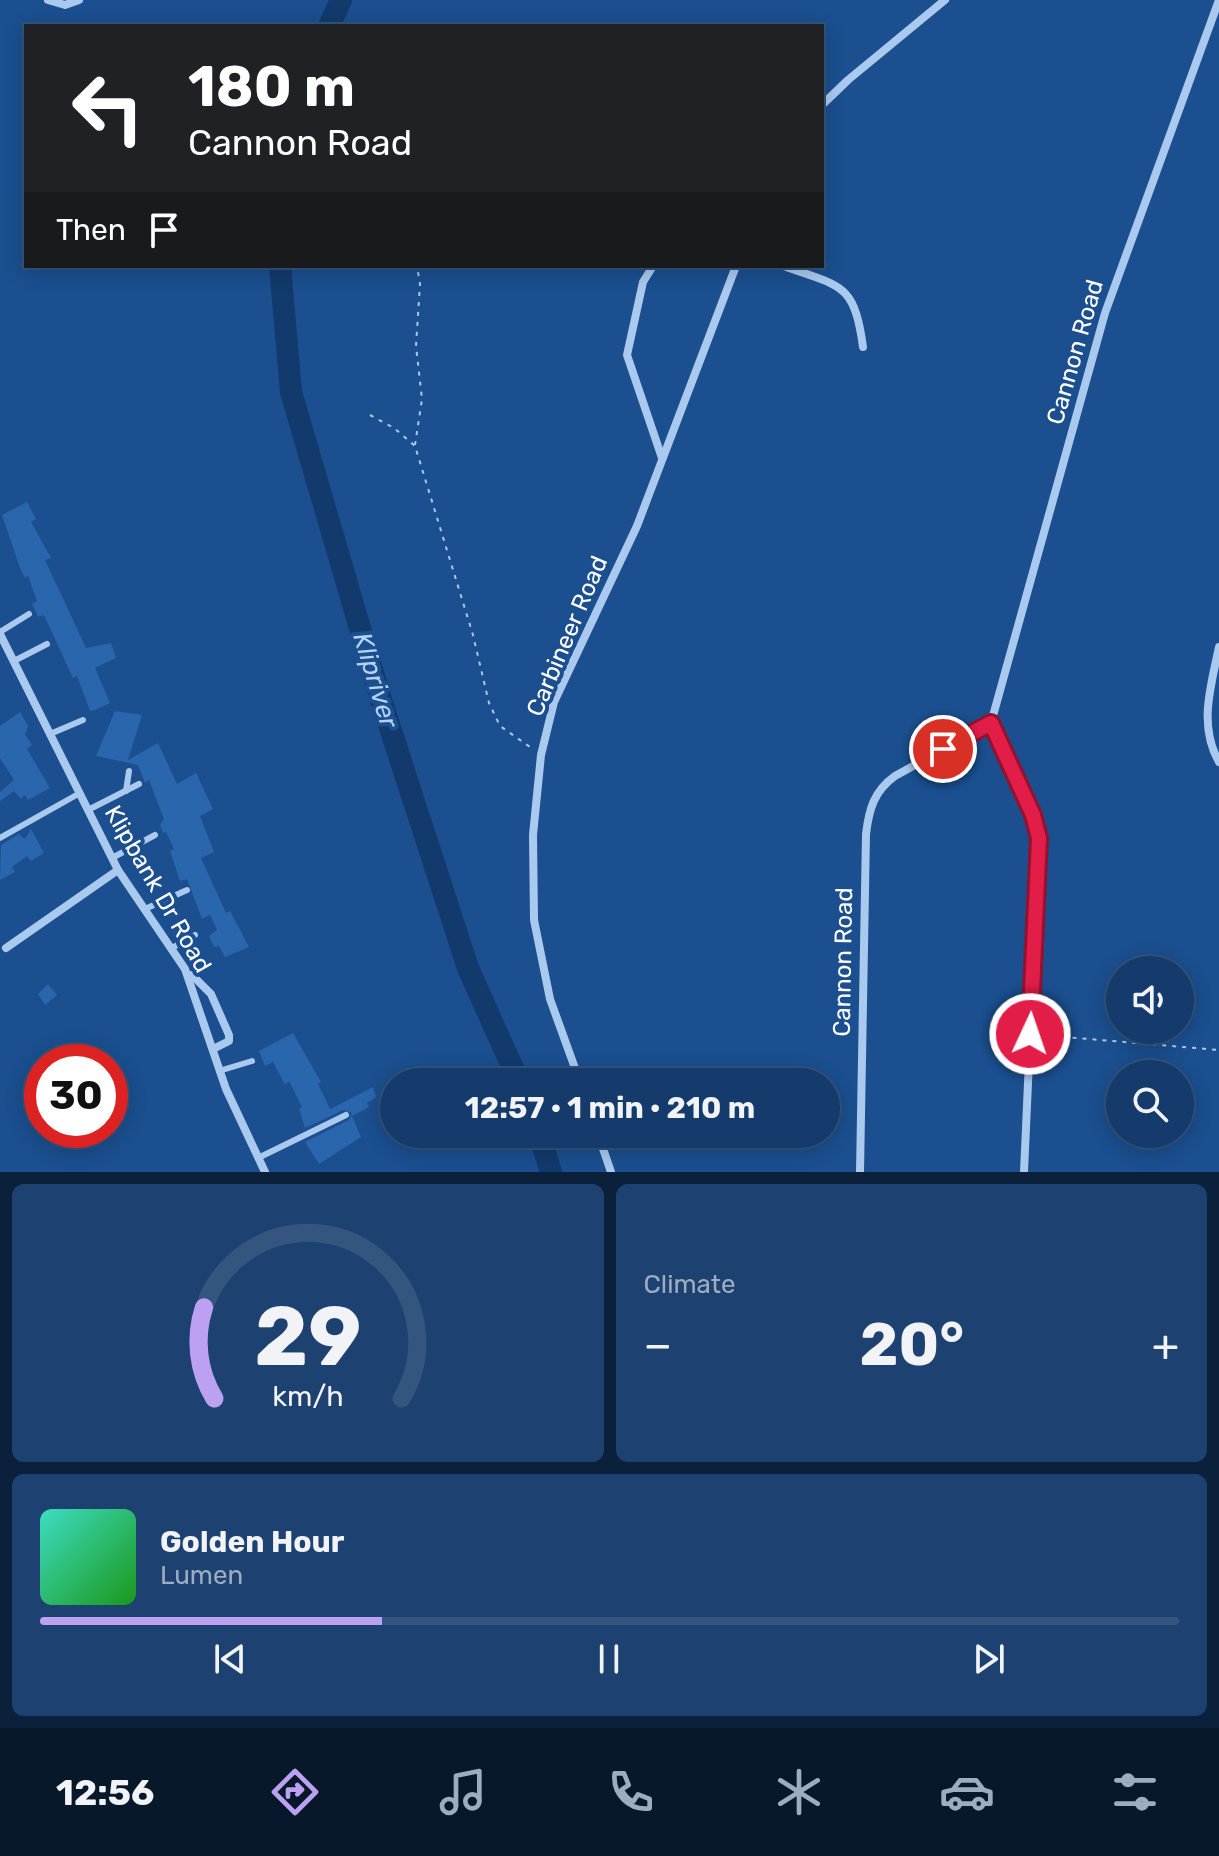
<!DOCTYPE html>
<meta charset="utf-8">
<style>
body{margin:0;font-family:Rubik,sans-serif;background:#1d4271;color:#f1f3f6;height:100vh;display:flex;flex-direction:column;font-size:30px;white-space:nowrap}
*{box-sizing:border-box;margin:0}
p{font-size:26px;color:#9dadc1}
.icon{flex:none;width:44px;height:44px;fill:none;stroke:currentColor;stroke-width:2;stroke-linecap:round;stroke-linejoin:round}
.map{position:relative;height:1172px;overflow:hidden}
.sheet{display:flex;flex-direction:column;gap:12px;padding:12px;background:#0b203b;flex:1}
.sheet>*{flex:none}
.banner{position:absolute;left:24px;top:24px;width:800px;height:244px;border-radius:0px;box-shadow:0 4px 20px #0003,0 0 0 2px #33557e;background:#202124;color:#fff;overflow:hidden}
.fabs{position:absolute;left:1106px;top:956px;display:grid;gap:16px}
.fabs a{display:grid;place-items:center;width:88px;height:88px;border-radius:50%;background:#143b6b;box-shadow:0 4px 20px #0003,0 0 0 2px #33557e;font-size:40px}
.speed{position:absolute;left:24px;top:1044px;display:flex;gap:16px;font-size:40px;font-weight:700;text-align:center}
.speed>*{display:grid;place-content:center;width:104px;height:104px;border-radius:50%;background:#143b6b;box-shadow:0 4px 20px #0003,0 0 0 2px #33557e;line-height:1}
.speed .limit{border:12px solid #d22;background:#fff;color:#111}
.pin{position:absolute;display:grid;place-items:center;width:68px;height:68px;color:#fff;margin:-34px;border:4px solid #fff;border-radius:50%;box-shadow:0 2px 8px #0007}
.me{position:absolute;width:88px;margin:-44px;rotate:3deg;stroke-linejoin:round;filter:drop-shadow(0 0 6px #0008)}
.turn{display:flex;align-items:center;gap:28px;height:168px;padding:0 32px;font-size:36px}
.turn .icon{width:104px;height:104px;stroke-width:2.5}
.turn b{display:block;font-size:56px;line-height:68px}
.then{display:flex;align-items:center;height:76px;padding:0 32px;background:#0003;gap:16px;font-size:30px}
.big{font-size:60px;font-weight:700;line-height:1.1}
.sheet .widget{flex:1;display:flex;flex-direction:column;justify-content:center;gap:12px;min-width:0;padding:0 28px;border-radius:12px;background:#1d4271}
.sheet .dial{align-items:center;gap:0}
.dial svg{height:208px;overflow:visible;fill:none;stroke:#33557e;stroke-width:7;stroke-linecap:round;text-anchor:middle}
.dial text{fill:#f1f3f6;stroke:none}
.song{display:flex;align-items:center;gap:24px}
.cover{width:96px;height:96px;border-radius:12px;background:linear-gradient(135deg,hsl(170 70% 55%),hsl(120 70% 35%))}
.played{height:8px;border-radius:4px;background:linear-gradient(90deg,#bca0f2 30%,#33557e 30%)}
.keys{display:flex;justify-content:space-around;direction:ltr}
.heat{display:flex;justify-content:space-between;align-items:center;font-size:44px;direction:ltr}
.sheet .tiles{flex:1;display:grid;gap:12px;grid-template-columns:1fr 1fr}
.widget:last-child{grid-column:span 2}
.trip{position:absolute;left:380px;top:1068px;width:460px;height:80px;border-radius:40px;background:#143b6b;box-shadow:0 4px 20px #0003,0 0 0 2px #33557e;font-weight:700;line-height:80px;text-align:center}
.menu{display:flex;height:128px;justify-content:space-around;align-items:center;background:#08182b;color:#9dadc1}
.menu .icon{width:56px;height:56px}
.menu .active{color:#bca0f2}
.menu b{font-size:36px;color:#f1f3f6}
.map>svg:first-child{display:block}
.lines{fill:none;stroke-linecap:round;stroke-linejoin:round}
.river{stroke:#123a6d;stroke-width:22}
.building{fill:#2a66ad}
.path{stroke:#a9c9ee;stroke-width:2;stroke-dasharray:4 6;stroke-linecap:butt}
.lane{stroke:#a9c9ee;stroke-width:6}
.street{stroke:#a9c9ee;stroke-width:8}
.route-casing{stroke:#92132f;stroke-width:20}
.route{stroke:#e11d48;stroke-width:14}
.labels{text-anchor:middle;stroke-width:8;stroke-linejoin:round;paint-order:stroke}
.street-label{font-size:24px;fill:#fff;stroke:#1b4f8f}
.water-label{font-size:26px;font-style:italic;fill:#b5d3f5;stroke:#1b4f8f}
</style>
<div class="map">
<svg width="1219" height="1172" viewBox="0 0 1219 1172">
<rect width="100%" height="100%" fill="#1b4f8f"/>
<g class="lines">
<g class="river">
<path d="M329,26L341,0"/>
<path d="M280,266L291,392L381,700L468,968L519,1082"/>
<path d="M539,1134L551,1172"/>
</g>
</g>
<g class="building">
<path d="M27,502L36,519L31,522L51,558L45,560L86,648L111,643L116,658L95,668L110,703L95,710L90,711L77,676L73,678L44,615L38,617L32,604L37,601L28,576L25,578L20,568L2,515Z"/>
<path d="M115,711L142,715L128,760L158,743L177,784L196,773L213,809L200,816L214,852L201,858L226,913L230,911L249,947L225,957L219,946L214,947L209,936L217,930L210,915L202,919L187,879L180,881L170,851L174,849L166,832L163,833L160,825L164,819L149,780L145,783L138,765L96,756Z"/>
<path d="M20,712L28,726L25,734L32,745L27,749L50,788L28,800L25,795L21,799L14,791L0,801V792L14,780L0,758V726Z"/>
<path d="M31,829L44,853L31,861L27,856L12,867L15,872L0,880L1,845L19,834L25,839Z"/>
<path d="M48,984L57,995L45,1005L38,994Z"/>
<path d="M293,1033L321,1082L318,1084L330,1109L373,1087L376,1097L367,1103L369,1107L352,1116L361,1137L319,1164L305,1142L349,1120L352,1113L343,1110L305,1128L299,1109L302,1107L289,1081L285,1085L273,1062L265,1066L259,1051Z"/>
</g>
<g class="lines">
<g class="path">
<path d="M370,415L394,428L415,446L473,635L489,703L500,726L530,747"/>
<path d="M415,445L422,399L416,346L420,284L417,266"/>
<path d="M1039,1055L1050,1043L1065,1037L1219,1050"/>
</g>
<g class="lane">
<path d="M0,632L29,614"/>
<path d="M14,661L47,644"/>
<path d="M50,734L83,720"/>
<path d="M126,791L129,771"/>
<path d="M88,810L139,784"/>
<path d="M0,838L80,793"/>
<path d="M112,858L155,835"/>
<path d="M145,909L187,890"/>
<path d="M172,948L195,935"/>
<path d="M219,1071L252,1061"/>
<path d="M258,1158L346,1115"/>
</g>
<g class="street">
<path d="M48,0L65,5L79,0"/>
<path d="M822,105L848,80L945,0"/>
<path d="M653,266L643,282L627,355L662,458"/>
<path d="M784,266C840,287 854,281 863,347"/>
<path d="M0,634L118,870L185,969L226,1089L265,1172"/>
<path d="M1219,647C1211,686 1198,725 1219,762"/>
<path d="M6,948L118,870"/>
<path d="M192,975L211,994L229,1035V1041L213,1049"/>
<path d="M580,1082L550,999L534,920L533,835L541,755L554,702L637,526L736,266"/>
<path d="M598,1134L611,1172"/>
<path d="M860,1172L866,834C869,809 874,791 895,776L991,723"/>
<path d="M1024,1172L1039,838L1033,815L991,723L1105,313L1219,0"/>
</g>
</g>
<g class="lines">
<g class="route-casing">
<path id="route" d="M943,749L991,723L1033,815L1039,838L1030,1034"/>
</g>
<use href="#route" class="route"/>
</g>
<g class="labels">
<g class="street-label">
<text transform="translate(1075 352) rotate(-74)" y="8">Cannon Road</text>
<text transform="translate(567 636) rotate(-67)" y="8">Carbineer Road</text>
<text transform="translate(158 889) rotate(60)" y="8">Klipbank Dr Road</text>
<text transform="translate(843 962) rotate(-89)" y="8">Cannon Road</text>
</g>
<g class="water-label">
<text transform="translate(376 680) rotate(73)" y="9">Klipriver</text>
</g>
</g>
</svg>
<div class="fabs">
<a><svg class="icon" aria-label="sound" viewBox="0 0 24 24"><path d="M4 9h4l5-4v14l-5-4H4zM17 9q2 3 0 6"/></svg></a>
<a><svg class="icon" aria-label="search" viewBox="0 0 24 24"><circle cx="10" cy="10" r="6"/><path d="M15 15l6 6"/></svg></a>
</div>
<div class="speed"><div class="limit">30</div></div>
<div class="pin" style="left:943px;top:749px;background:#d93025"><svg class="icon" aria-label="arrive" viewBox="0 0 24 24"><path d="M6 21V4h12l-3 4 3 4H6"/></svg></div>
<svg class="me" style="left:1030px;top:1034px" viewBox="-20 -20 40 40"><circle r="17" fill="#e11d48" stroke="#fff" stroke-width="3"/><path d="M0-11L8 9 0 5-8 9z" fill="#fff"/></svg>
<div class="trip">12:57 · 1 min · 210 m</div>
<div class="banner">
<div class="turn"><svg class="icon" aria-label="left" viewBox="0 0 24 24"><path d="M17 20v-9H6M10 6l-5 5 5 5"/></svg><div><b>180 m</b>Cannon Road</div></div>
<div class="then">Then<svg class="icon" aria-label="arrive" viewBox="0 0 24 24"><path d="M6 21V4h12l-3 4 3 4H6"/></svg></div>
</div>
</div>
<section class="sheet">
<div class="tiles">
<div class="widget dial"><svg viewBox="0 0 100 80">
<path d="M14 69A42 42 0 1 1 86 69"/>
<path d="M14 69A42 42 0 0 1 10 34" stroke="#bca0f2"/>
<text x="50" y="56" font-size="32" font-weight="700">29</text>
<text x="50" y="72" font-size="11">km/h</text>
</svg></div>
<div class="widget"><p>Climate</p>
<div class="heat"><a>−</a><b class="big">20°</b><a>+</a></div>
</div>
<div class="widget">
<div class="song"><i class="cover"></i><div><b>Golden Hour</b><p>Lumen</p></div></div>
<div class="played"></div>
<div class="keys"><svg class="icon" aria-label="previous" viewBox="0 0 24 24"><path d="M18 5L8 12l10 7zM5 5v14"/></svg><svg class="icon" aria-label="pause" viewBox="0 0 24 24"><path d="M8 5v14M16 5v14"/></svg><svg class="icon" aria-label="next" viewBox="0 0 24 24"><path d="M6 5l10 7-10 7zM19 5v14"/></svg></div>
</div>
</div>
</section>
<nav class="menu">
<b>12:56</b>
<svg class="icon active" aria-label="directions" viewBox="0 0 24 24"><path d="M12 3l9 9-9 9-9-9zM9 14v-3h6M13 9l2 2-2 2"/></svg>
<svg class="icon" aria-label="music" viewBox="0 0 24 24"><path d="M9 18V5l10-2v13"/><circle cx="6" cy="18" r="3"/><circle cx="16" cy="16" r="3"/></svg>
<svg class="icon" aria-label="phone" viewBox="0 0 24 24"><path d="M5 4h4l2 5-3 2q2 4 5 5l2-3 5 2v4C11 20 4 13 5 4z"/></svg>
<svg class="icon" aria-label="climate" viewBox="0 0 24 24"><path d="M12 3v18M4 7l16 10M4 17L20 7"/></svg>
<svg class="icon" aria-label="car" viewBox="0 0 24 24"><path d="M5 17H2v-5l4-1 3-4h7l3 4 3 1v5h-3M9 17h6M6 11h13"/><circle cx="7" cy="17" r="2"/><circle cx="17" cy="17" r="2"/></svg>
<svg class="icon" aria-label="filters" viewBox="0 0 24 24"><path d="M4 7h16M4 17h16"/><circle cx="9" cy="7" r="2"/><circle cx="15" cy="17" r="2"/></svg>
</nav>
